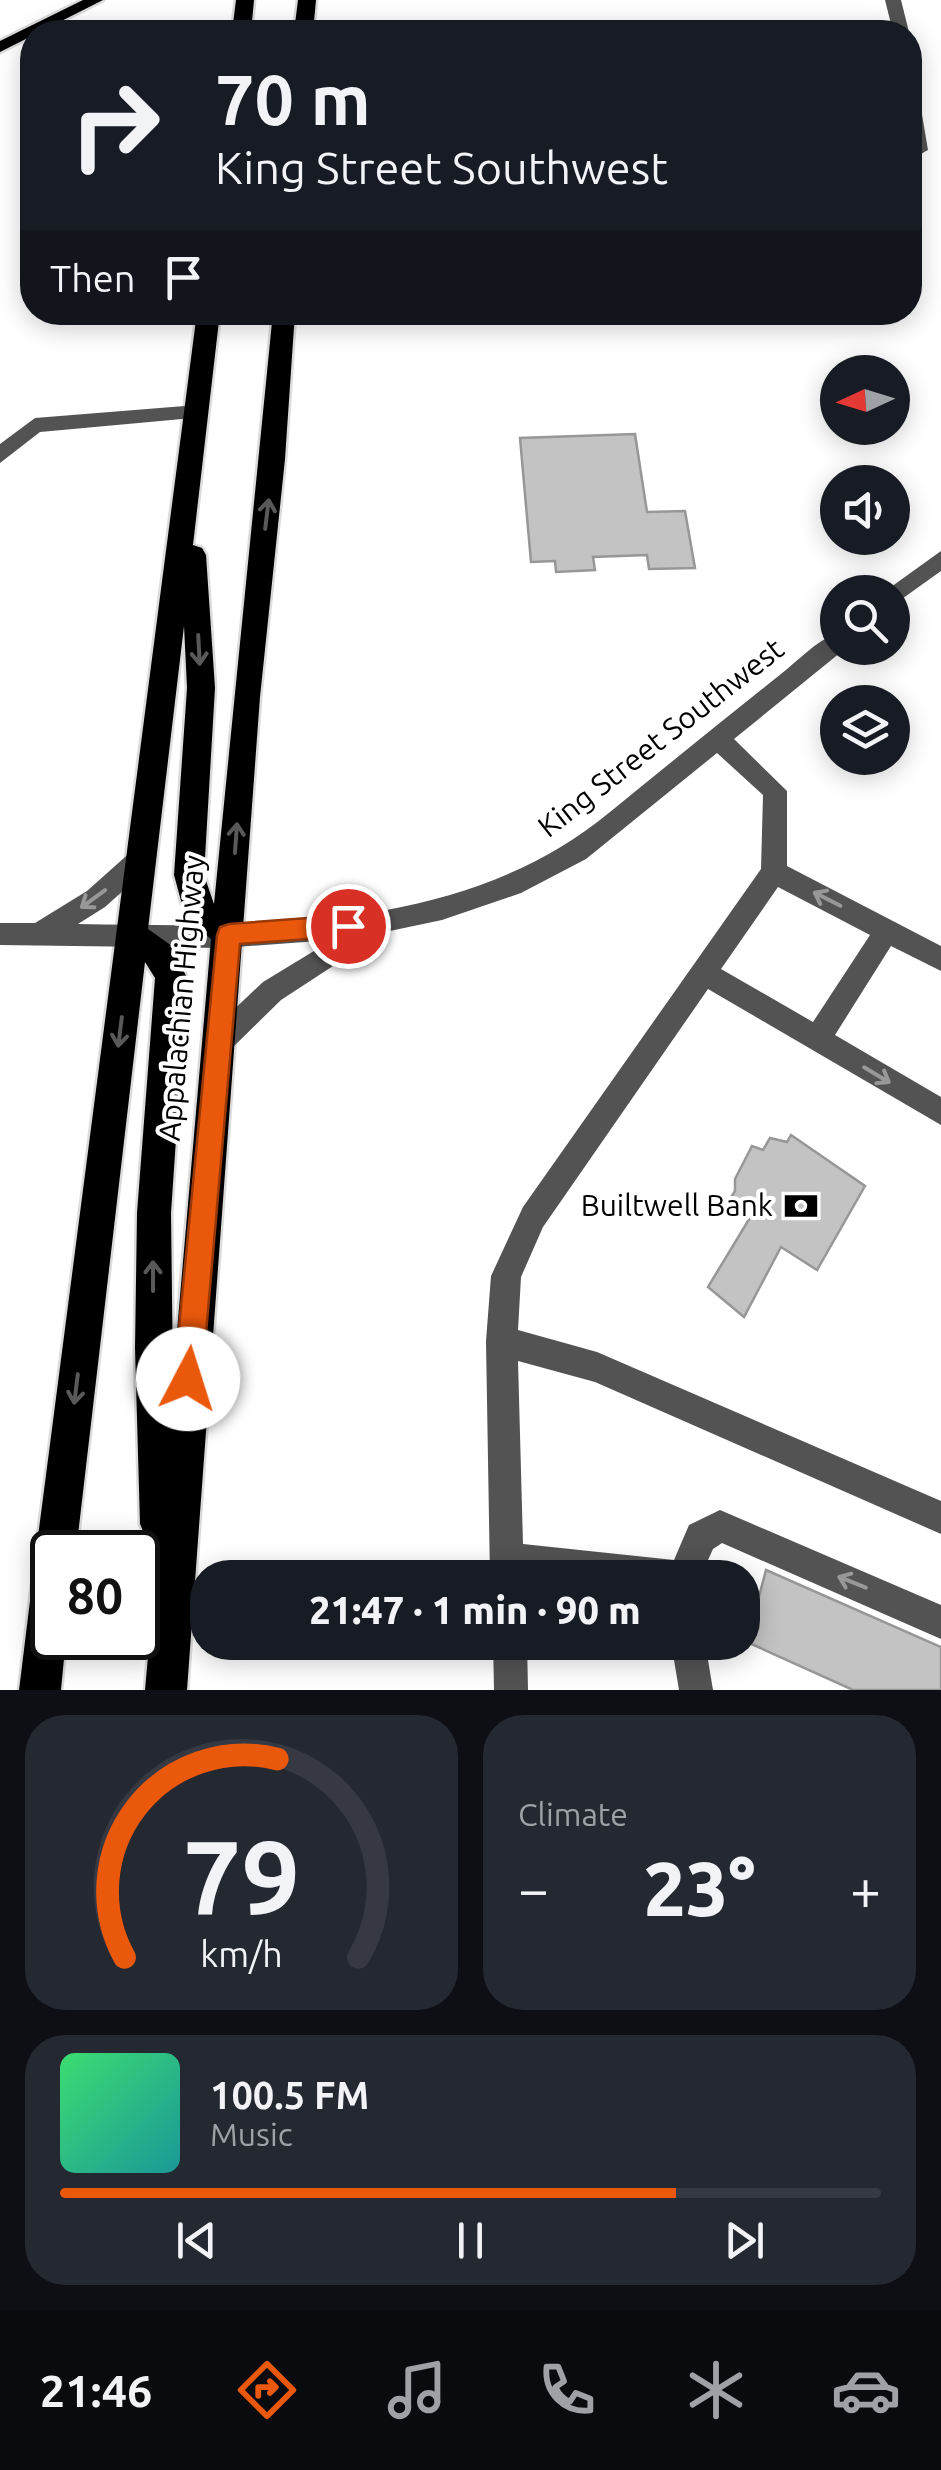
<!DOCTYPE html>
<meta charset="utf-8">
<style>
body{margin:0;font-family:Ubuntu,sans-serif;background:#242831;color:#f1f3f6;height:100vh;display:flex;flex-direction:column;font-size:38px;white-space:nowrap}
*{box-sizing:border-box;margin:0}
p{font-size:32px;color:#9ea1a6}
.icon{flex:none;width:55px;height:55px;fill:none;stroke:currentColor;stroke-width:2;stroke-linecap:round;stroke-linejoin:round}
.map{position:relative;height:1690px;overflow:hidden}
.panel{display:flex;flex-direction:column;gap:25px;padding:25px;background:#0d0f14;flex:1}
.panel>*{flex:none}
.guide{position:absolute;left:20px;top:20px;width:902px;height:305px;border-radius:40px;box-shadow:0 5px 25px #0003;background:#171b24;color:#f1f3f6;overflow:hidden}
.needle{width:65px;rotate:266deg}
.buttons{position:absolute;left:820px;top:355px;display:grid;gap:20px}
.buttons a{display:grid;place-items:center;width:90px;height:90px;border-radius:50%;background:#171b24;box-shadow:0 5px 25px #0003;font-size:50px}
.speed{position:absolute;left:30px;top:1530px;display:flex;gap:20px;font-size:50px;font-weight:700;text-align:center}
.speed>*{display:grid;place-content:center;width:130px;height:130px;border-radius:50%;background:#171b24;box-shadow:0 5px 25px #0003;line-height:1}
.speed .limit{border:5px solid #111;border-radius:15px;background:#fff;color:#111}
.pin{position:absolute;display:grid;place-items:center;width:85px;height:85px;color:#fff;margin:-42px;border:5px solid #fff;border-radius:50%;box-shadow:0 2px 10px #0007}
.me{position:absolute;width:110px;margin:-55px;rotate:5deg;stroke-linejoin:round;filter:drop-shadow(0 0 8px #0008)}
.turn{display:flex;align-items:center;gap:35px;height:210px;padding:0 30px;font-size:45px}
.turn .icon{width:130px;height:130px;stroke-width:2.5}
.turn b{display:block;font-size:70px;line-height:85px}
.then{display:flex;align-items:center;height:95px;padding:0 30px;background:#0003;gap:20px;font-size:38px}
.big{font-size:75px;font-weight:800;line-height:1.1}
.panel .tile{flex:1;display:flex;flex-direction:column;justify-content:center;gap:15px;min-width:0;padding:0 35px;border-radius:40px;background:#242831}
.panel .dial{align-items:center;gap:0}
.dial svg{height:260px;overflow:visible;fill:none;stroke:#363941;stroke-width:7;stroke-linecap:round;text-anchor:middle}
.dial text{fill:#f1f3f6;stroke:none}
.song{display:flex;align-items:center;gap:30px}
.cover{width:120px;height:120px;border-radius:15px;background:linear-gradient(135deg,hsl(140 70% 55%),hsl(180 70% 35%))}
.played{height:10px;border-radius:5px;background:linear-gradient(90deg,#ea580c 75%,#363941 75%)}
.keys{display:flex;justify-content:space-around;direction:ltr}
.heat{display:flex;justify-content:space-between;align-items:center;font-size:55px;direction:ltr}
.panel .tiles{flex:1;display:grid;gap:25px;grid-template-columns:1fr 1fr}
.tile:last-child{grid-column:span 2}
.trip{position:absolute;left:190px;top:1560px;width:570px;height:100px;border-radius:40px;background:#171b24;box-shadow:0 5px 25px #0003;font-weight:800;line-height:100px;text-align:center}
.tab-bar{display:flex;height:160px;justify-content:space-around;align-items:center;background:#090b0e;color:#9ea1a6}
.tab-bar .icon{width:70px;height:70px}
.tab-bar .current{color:#ea580c}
.tab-bar b{font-size:45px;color:#f1f3f6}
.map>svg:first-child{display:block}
.building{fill:#c3c3c3;stroke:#979797;stroke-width:2.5}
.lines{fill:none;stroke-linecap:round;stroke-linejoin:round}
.major-casing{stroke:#dbdbdb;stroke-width:5}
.highway-casing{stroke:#dbdbdb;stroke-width:5}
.minor{fill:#535353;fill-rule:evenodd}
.major{fill:#000;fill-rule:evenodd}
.highway{fill:#000;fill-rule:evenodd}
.oneway{stroke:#595959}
.oneway2{stroke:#989898}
.route{fill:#ea580c;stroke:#983908;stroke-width:2.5}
.labels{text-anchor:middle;stroke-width:8;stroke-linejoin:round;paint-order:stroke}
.street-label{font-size:30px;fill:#000;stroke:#fff}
.poi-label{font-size:30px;fill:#000;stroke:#fff;text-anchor:end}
</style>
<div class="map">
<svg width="941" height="1690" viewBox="0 0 941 1690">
<rect width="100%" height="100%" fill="#fff"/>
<g class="building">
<path d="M635,434L647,512L685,511L695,568L649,569L647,555L593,557L595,570L556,572L555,561L531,562L520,438Z"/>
<path d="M791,1135L865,1186L817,1270L781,1247L744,1317L708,1287L751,1216L730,1199L735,1191V1179L752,1146L763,1150L770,1138L787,1142Z"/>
<path d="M766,1570L941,1647V1690H853L747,1642Z"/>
</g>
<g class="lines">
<g class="major-casing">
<path id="major" d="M83,0H103L0,52V41Z"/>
</g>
<g class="highway-casing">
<g id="highway">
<path d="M236,0H254L251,32H232Z"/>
<path d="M298,0H316L313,32H294Z"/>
<path d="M197,312H220L193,545L202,548L206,555L215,688L204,875L214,904L273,312H295L285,459L260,697L187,1690H145L158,1543L146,1538L140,1524L135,1348L137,1213L155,978L145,962L76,1552H52V1638H66L61,1690H19L32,1585L38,1571L46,1568L36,1552ZM184,626L187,688L174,875L186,919L211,939L173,1377L171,1213L187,978L172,946L148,929Z"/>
</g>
</g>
<g class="minor">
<path d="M885,0H901L909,32H893Z"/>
<path d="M910,86L918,91L928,150L919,155L910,147Z"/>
<path d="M197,405L204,407V417L40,432L0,463V444L35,418Z"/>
<path d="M941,551V571L892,606V592H884Z"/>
<path d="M838,633V648H846L734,739L787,791V866L941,946V971L891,946L835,1035L941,1097V1125L708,989L543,1227L521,1277L518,1330L597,1352L941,1501V1534L595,1382L518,1361L523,1544L674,1560L689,1525L720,1510L941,1605V1639L722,1543L713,1549L700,1578H490L486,1341L491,1276L523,1207L761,869L763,795L717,753L586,859L521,893L442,920L385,932L281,1000L228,1052L218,1056L208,1052L204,1043L208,1034L263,982L332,940L222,948L0,945V923H35L87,891L134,849L143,846L152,849L156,857L152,865L105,907L78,924C258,927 463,934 610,812C665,767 721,722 776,678C795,664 816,640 838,633ZM778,887L870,935L813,1022L721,969Z"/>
<path d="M493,1642H527L528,1690H494Z"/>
<path d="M671,1642H705L713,1690H679Z"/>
</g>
<use href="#major" class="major"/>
<use href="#highway" class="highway"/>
</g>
<defs><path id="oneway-shaft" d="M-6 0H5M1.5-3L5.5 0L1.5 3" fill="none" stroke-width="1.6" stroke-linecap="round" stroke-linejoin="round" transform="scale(2.5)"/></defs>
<g class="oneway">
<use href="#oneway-shaft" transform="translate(267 514) rotate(-83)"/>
<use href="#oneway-shaft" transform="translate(199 650) rotate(87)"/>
<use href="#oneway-shaft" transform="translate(236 838) rotate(-86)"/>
<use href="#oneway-shaft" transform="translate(120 1032) rotate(97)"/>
<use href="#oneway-shaft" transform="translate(153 1276) rotate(-90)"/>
<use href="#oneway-shaft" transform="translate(76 1389) rotate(97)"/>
</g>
<g class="oneway2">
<use href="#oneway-shaft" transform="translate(93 899) rotate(144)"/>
<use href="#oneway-shaft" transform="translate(827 899) rotate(-153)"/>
<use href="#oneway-shaft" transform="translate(877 1075) rotate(31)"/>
<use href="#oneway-shaft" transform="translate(852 1582) rotate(-158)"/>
</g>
<path class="route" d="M348,915L356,918L360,926L356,933L348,936L240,944L202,1379L198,1389L188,1393L178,1389L174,1379L217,935L220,927L229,924Z"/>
<defs>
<g id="bank-bare" transform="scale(2.7)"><path d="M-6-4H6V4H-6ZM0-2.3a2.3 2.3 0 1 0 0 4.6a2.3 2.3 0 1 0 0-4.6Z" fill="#000" stroke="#fff" stroke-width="2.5" paint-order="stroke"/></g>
</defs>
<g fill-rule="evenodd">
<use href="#bank-bare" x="801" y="1206"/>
</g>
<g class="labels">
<g class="street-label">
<text transform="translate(661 738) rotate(-38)" y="10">King Street Southwest</text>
<text transform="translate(182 998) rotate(-85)" y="10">Appalachian Highway</text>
</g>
<g class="poi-label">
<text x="773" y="1216">Builtwell Bank</text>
</g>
</g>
</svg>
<div class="buttons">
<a><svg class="needle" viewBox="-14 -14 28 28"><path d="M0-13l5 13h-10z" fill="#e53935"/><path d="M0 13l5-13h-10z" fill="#9ea1a6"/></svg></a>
<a><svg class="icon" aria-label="sound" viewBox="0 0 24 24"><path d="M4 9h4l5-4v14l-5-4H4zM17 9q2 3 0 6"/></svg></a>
<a><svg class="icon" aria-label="search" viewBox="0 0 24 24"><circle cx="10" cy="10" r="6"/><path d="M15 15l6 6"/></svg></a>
<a><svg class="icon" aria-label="layers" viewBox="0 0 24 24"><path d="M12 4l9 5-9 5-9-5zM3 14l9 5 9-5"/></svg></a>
</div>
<div class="speed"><div class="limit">80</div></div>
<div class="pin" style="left:348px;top:926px;background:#d93025"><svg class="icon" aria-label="arrive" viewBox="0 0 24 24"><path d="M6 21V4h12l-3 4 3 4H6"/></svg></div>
<svg class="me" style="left:188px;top:1379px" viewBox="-20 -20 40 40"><circle r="19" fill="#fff"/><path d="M0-13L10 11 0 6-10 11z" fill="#ea580c"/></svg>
<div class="trip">21:47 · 1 min · 90 m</div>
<div class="guide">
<div class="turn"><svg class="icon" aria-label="right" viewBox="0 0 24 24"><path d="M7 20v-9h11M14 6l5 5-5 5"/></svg><div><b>70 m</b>King Street Southwest</div></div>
<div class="then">Then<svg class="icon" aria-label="arrive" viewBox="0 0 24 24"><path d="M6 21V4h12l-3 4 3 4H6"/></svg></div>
</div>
</div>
<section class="panel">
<div class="tiles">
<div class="tile dial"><svg viewBox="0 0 100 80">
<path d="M14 69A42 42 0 1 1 86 69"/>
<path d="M14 69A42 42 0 0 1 61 8" stroke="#ea580c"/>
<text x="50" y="56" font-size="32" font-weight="700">79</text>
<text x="50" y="72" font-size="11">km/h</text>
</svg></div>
<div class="tile"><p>Climate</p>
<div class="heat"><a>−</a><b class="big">23°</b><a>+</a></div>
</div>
<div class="tile">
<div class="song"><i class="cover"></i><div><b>100.5 FM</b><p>Music</p></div></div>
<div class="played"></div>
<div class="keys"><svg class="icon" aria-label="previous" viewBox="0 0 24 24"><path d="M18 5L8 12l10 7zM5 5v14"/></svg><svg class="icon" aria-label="pause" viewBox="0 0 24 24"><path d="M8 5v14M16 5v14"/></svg><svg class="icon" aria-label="next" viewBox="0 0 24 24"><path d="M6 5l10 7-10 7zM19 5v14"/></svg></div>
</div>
</div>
</section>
<nav class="tab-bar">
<b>21:46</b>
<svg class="icon current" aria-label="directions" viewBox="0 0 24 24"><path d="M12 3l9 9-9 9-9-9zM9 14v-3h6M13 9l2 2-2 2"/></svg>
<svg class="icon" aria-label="music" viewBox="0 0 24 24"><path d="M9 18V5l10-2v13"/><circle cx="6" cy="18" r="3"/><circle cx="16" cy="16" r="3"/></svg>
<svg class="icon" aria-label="phone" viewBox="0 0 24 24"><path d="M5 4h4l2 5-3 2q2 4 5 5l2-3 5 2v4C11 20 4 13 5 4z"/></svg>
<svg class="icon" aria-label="climate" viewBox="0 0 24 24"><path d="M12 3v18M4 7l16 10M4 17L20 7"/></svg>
<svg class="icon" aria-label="car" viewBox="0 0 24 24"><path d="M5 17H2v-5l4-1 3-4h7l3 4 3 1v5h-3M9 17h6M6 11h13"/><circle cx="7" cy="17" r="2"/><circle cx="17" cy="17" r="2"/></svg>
</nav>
